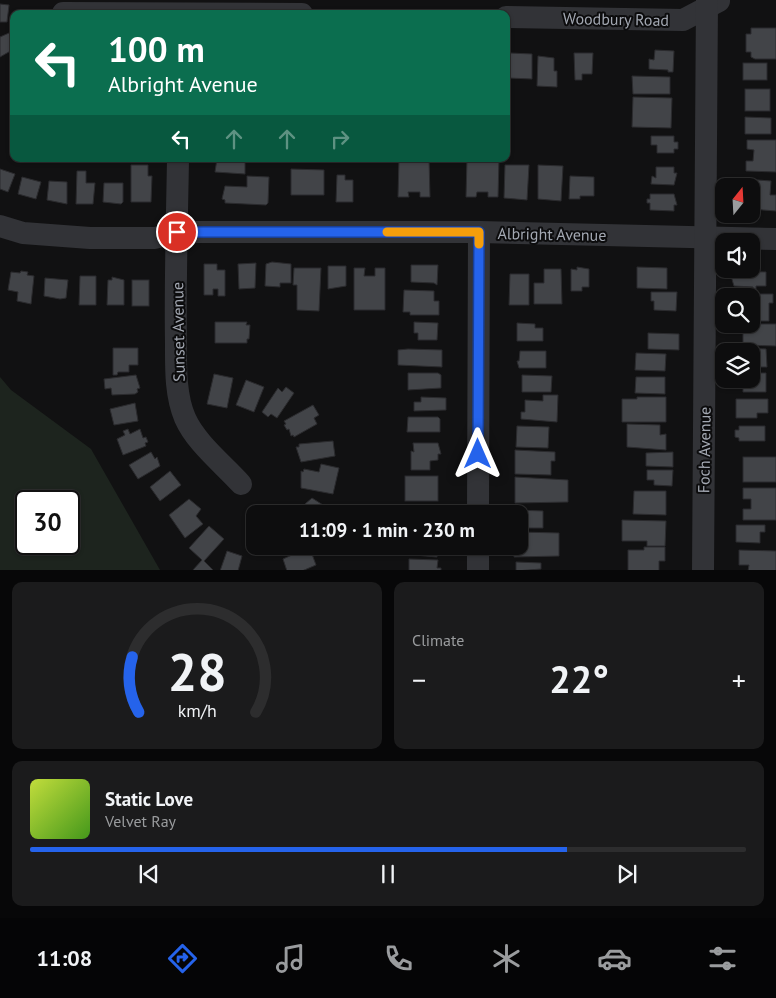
<!DOCTYPE html>
<meta charset="utf-8">
<style>
body{margin:0;font-family:"PT Sans",sans-serif;background:#1b1b1c;color:#f1f3f6;height:100vh;display:flex;flex-direction:column;font-size:19px;white-space:nowrap}
*{box-sizing:border-box;margin:0}
p{font-size:16px;color:#9a9c9e}
.icon{flex:none;width:28px;height:28px;fill:none;stroke:currentColor;stroke-width:2;stroke-linecap:round;stroke-linejoin:round}
.map{position:relative;height:570px;overflow:hidden}
.sheet{display:flex;flex-direction:column;gap:12px;padding:12px;background:#070708;flex:1}
.sheet>*{flex:none}
.banner{position:absolute;left:10px;top:10px;width:500px;height:152px;border-radius:10px;box-shadow:0 1px 4px #0004,0 0 0 1px #2d2d2e;background:#0b6e4f;color:#fff;overflow:hidden}
.needle{width:32px;rotate:18deg}
.tools{position:absolute;left:715px;top:178px;display:grid;gap:10px}
.tools a{display:grid;place-items:center;width:45px;height:45px;border-radius:10px;background:#0d0d0e;box-shadow:0 1px 4px #0004,0 0 0 1px #2d2d2e;font-size:25px}
.speed{position:absolute;left:15px;top:490px;display:flex;gap:10px;font-size:25px;font-weight:700;text-align:center}
.speed>*{display:grid;place-content:center;width:65px;height:65px;border-radius:50%;background:#0d0d0e;box-shadow:0 1px 4px #0004,0 0 0 1px #2d2d2e;line-height:1}
.speed .limit{border:2px solid #111;border-radius:8px;background:#fff;color:#111}
.pin{position:absolute;display:grid;place-items:center;width:42px;height:42px;color:#fff;margin:-21px;border:2px solid #fff;border-radius:50%;box-shadow:0 1px 5px #0007}
.me{position:absolute;width:55px;margin:-28px;rotate:0deg;stroke-linejoin:round;filter:drop-shadow(0 0 4px #0008)}
.turn{display:flex;align-items:center;gap:18px;height:105px;padding:0 15px;font-size:22px}
.turn .icon{width:65px;height:65px;stroke-width:2.5}
.turn b{display:block;font-size:35px;line-height:42px}
.lanes{display:flex;align-items:center;height:48px;padding:0 15px;background:#0003;justify-content:center;gap:25px;direction:ltr}
.lanes .off{opacity:.35}
.big{font-size:38px;font-weight:600;line-height:1.1}
.sheet .card{flex:1;display:flex;flex-direction:column;justify-content:center;gap:8px;min-width:0;padding:0 18px;border-radius:10px;background:#1b1b1c}
.sheet .dial{align-items:center;gap:0}
.dial svg{height:130px;overflow:visible;fill:none;stroke:#2d2d2e;stroke-width:7;stroke-linecap:round;text-anchor:middle}
.dial text{fill:#f1f3f6;stroke:none}
.song{display:flex;align-items:center;gap:15px}
.cover{width:60px;height:60px;border-radius:8px;background:linear-gradient(135deg,hsl(70 70% 55%),hsl(100 70% 35%))}
.played{height:5px;border-radius:2px;background:linear-gradient(90deg,#2563eb 75%,#2d2d2e 75%)}
.keys{display:flex;justify-content:space-around;direction:ltr}
.heat{display:flex;justify-content:space-between;align-items:center;font-size:28px;direction:ltr}
.sheet .tiles{flex:1;display:grid;gap:12px;grid-template-columns:1fr 1fr}
.card:last-child{grid-column:span 2}
.trip{position:absolute;left:246px;top:505px;width:282px;height:50px;border-radius:10px;background:#0d0d0e;box-shadow:0 1px 4px #0004,0 0 0 1px #2d2d2e;font-weight:600;line-height:50px;text-align:center}
.tabs{display:flex;height:80px;justify-content:space-around;align-items:center;background:#050506;color:#9a9c9e}
.tabs .icon{width:35px;height:35px}
.tabs .active{color:#2563eb}
.tabs b{font-size:22px;color:#f1f3f6}
.map>svg:first-child{display:block}
.green{fill:#1d241e;fill-rule:evenodd}
.building{fill:#424448;stroke:#2b2b2e}
.lines{fill:none;stroke-linecap:round;stroke-linejoin:round}
.minor{stroke:#323337;stroke-width:22}
.route-casing{stroke:#184099;stroke-width:12}
.route{stroke:#2563eb;stroke-width:9}
.slow{stroke:#f59e0b;stroke-width:9}
.labels{text-anchor:middle;stroke-width:4;stroke-linejoin:round;paint-order:stroke}
.street-label{font-size:16px;fill:#a3a8b2;stroke:#0c0c0d}
</style>
<div class="map">
<svg width="776" height="571" viewBox="0 0 776 571">
<rect width="100%" height="100%" fill="#111112"/>
<path class="green" d="M0,377L11,390L91,449L160,570H0ZM26,501H69V544H26Z"/>
<g class="building">
<path d="M0,4L9,5L7,22H0Z"/>
<path d="M751,28H776V59H755L751,57V52H746V34H751Z"/>
<path d="M9,33L14,42V49L0,57V37Z"/>
<path d="M655,50L674,51L673,72H668V70L649,69V59L654,60Z"/>
<path d="M510,53L532,54V79L509,78Z"/>
<path d="M574,53H593L592,74H582V80H575Z"/>
<path d="M538,56L554,58V71H557V87L537,86Z"/>
<rect x="743" y="63" width="24" height="17"/>
<path d="M632,76L670,77V94H633Z"/>
<rect x="745" y="89" width="25" height="22"/>
<path d="M633,97L672,98L671,128L632,127Z"/>
<path d="M745,117L771,118V134H745Z"/>
<path d="M651,136H674V142H678V149H674V153H657V145H651Z"/>
<path d="M747,140H776V172L746,171V161H753L754,150L747,149Z"/>
<path d="M217,159H245V174L215,172Z"/>
<path d="M399,159H429L430,197H420V192H408L409,197H398Z"/>
<path d="M467,159H499L498,197H488V192H477L476,197H466Z"/>
<path d="M131,165H148V176H152L151,202H131Z"/>
<path d="M505,165H529L527,200L504,198Z"/>
<path d="M538,165L563,166L561,201L538,199Z"/>
<path d="M656,167H674V173H677L674,185L651,184L652,176L656,178Z"/>
<path d="M0,169L15,174L8,192L0,189Z"/>
<path d="M291,169L324,170V195H291Z"/>
<path d="M77,171H86V183H95L93,204H76Z"/>
<path d="M337,175H345V180H353V202H336Z"/>
<path d="M247,176L269,177L268,203L266,205L225,203V200L222,199L225,186L247,187Z"/>
<path d="M570,176L594,177V196H580V199H569Z"/>
<path d="M22,177L41,182L36,199L18,194Z"/>
<path d="M745,179L771,181L770,195H776V211L751,209V186H745Z"/>
<path d="M49,181L67,182V204L47,200Z"/>
<path d="M104,183H123V202L121,204L103,202Z"/>
<path d="M650,194H674L677,205H674V211L650,210V203H647V199H650Z"/>
<path d="M272,262L291,264V283H280V287L265,286L266,264Z"/>
<path d="M256,263L255,288L239,289L238,264Z"/>
<path d="M204,264H217V270H225V296H218V289H213V295H204Z"/>
<path d="M411,265H438L437,285L434,283L411,282Z"/>
<path d="M328,266H346V286L328,289Z"/>
<path d="M577,267L589,269V287H582V291H571V269L577,270Z"/>
<path d="M637,267L667,268V289L637,288Z"/>
<path d="M294,268H321L319,311L297,310V285H293Z"/>
<path d="M354,268H365L364,276H375V268H385V310H354Z"/>
<path d="M544,269H561L562,304H534V283H544Z"/>
<path d="M21,271L28,272L27,275L34,276L31,304L17,301L18,292L8,290L11,272L20,273Z"/>
<path d="M734,271L766,272V286H756V289H753V287L734,286L731,276H734Z"/>
<path d="M510,274H529V305H509Z"/>
<path d="M80,276H96V305H79Z"/>
<path d="M112,277L124,280V305H107L108,280H112Z"/>
<path d="M45,278L68,280L66,298L60,299L44,296Z"/>
<rect x="132" y="280" width="17" height="26"/>
<path d="M404,290L434,291V301H439V315H410V312H403Z"/>
<path d="M651,292H677L676,311L654,310V301H651Z"/>
<path d="M754,294H773V303H769V321H751V299H754Z"/>
<path d="M215,322H247L246,325H250L249,339H247V343H215Z"/>
<path d="M414,322L438,323L437,340H418V333H414Z"/>
<path d="M517,323L535,324V328H543V341H517Z"/>
<path d="M743,324H776V346L743,345Z"/>
<path d="M648,333L679,334V350L648,349Z"/>
<path d="M113,348H138V365H129V372H118L117,375H113Z"/>
<path d="M744,348L766,349L767,367H751V351H744Z"/>
<path d="M408,349L442,350V367L398,365V350Z"/>
<path d="M520,351H546V368H519L517,361H519Z"/>
<path d="M636,353L666,354L665,371L635,370Z"/>
<path d="M408,373H438L441,375V388L408,390Z"/>
<path d="M751,373H766V392H743V379H751Z"/>
<path d="M214,374L233,378L227,408L207,404Z"/>
<path d="M136,375L140,388L137,389L138,392L135,394L112,395L111,388L105,389L104,379Z"/>
<path d="M522,375L552,376L551,392H522Z"/>
<path d="M636,377H665V394L635,393Z"/>
<path d="M246,380L264,387L254,412L236,405Z"/>
<path d="M286,387L294,393L277,418L271,414L268,417L262,412L278,388L282,392Z"/>
<path d="M543,395H558L557,422L521,419V412H525V400L543,401Z"/>
<path d="M421,397L446,398V410L414,411V402H421Z"/>
<path d="M637,397H666V422H622V399H637Z"/>
<path d="M736,399H768V413H757V418H736Z"/>
<path d="M135,403L138,421L114,425L110,409Z"/>
<path d="M313,405L319,415L314,418L317,424L294,437L293,435L291,436L289,429L287,430L284,425L286,424L284,421Z"/>
<path d="M408,417H438L440,419V432H407Z"/>
<path d="M627,424L660,425V435L666,434V450L627,447Z"/>
<path d="M517,426L549,427L548,448L516,447Z"/>
<path d="M739,426H765V441H739V438L735,437V430H739Z"/>
<path d="M128,429L130,434L140,429L143,438L146,437L148,442L145,443L146,446L123,455L117,439L125,435L123,431Z"/>
<path d="M333,441L335,456L301,462L296,447H299V444Z"/>
<path d="M413,443H438L441,454H438V460L430,461V470H411V451L414,452Z"/>
<path d="M515,450L555,452V461H551V475L515,474Z"/>
<path d="M151,452L155,459L157,457L160,466L138,479L129,465Z"/>
<path d="M673,452V467L646,466V453Z"/>
<rect x="743" y="457" width="33" height="25"/>
<path d="M321,464L339,468L333,494L301,488V471L303,472L304,469L319,472Z"/>
<path d="M647,470H673L672,486L654,485V480H647Z"/>
<path d="M170,471L181,485L160,501L150,487Z"/>
<rect x="405" y="476" width="33" height="25"/>
<path d="M515,477L568,480V502L515,503Z"/>
<path d="M743,488H776V520H743V509H751V499H743Z"/>
<path d="M634,491H666V515L633,514Z"/>
<path d="M312,498L334,512L333,514H302L307,505L305,504Z"/>
<path d="M189,499L201,509L196,516L203,524L185,538L169,515Z"/>
<path d="M420,506L438,507V514H393V509H420Z"/>
<path d="M515,510L543,511V528H520V514H512L515,513Z"/>
<path d="M622,520L666,521L665,546H647V541H622Z"/>
<path d="M736,525H765V532H760V543L736,542Z"/>
<path d="M209,526L224,539L204,561L214,571H192L202,560L189,548Z"/>
<path d="M520,532L559,533V556L514,557V546H520Z"/>
<path d="M288,546H309L316,565L302,571H287L283,559L292,555Z"/>
<path d="M392,546H437V557L392,553Z"/>
<path d="M644,547H665V561H659V571H628V550H644Z"/>
<path d="M739,550L776,551V571H748L749,565H739Z"/>
<path d="M227,551L242,556L238,571H220Z"/>
<path d="M409,559L438,560L437,568H441V571H409Z"/>
<path d="M516,562L541,563V569L516,571Z"/>
</g>
<g class="lines">
<g class="minor">
<path d="M63,13L302,14"/>
<path d="M506,17L683,20L719,1"/>
<path d="M178,159C177,220 175,281 176,342C176,366 175,395 185,418C196,443 223,464 241,484"/>
<path d="M0,226L23,233L90,238H155L177,232H479L776,239"/>
<path d="M478,514L479,232"/>
<path d="M478,571V546"/>
<path d="M703,571L707,0"/>
</g>
</g>
<g class="lines">
<g class="route-casing">
<path id="route" d="M177,232H479L478,454"/>
</g>
<use href="#route" class="route"/>
<path class="slow" d="M387,232H479V244"/>
</g>
<g class="labels">
<g class="street-label">
<text transform="translate(616 19) rotate(1)" y="6">Woodbury Road</text>
<text transform="translate(552 234) rotate(1)" y="6">Albright Avenue</text>
<text transform="translate(178 332) rotate(-91)" y="6">Sunset Avenue</text>
<text transform="translate(704 450) rotate(-89)" y="6">Foch Avenue</text>
</g>
</g>
</svg>
<div class="tools">
<a><svg class="needle" viewBox="-14 -14 28 28"><path d="M0-13l5 13h-10z" fill="#e53935"/><path d="M0 13l5-13h-10z" fill="#9a9c9e"/></svg></a>
<a><svg class="icon" aria-label="sound" viewBox="0 0 24 24"><path d="M4 9h4l5-4v14l-5-4H4zM17 9q2 3 0 6"/></svg></a>
<a><svg class="icon" aria-label="search" viewBox="0 0 24 24"><circle cx="10" cy="10" r="6"/><path d="M15 15l6 6"/></svg></a>
<a><svg class="icon" aria-label="layers" viewBox="0 0 24 24"><path d="M12 4l9 5-9 5-9-5zM3 14l9 5 9-5"/></svg></a>
</div>
<div class="speed"><div class="limit">30</div></div>
<div class="pin" style="left:177px;top:232px;background:#d93025"><svg class="icon" aria-label="arrive" viewBox="0 0 24 24"><path d="M6 21V4h12l-3 4 3 4H6"/></svg></div>
<svg class="me" style="left:478px;top:454px" viewBox="-20 -20 40 40"><path d="M0-17L14 15 0 8-14 15z" fill="#2563eb" stroke="#fff" stroke-width="4"/></svg>
<div class="trip">11:09 · 1 min · 230 m</div>
<div class="banner">
<div class="turn"><svg class="icon" aria-label="left" viewBox="0 0 24 24"><path d="M17 20v-9H6M10 6l-5 5 5 5"/></svg><div><b>100 m</b>Albright Avenue</div></div>
<div class="lanes"><svg class="icon" aria-label="left" viewBox="0 0 24 24"><path d="M17 20v-9H6M10 6l-5 5 5 5"/></svg><svg class="icon off" aria-label="ahead" viewBox="0 0 24 24"><path d="M12 20V5M6 11l6-6 6 6"/></svg><svg class="icon off" aria-label="ahead" viewBox="0 0 24 24"><path d="M12 20V5M6 11l6-6 6 6"/></svg><svg class="icon off" aria-label="right" viewBox="0 0 24 24"><path d="M7 20v-9h11M14 6l5 5-5 5"/></svg></div>
</div>
</div>
<section class="sheet">
<div class="tiles">
<div class="card dial"><svg viewBox="0 0 100 80">
<path d="M14 69A42 42 0 1 1 86 69"/>
<path d="M14 69A42 42 0 0 1 10 35" stroke="#2563eb"/>
<text x="50" y="56" font-size="32" font-weight="700">28</text>
<text x="50" y="72" font-size="11">km/h</text>
</svg></div>
<div class="card"><p>Climate</p>
<div class="heat"><a>−</a><b class="big">22°</b><a>+</a></div>
</div>
<div class="card">
<div class="song"><i class="cover"></i><div><b>Static Love</b><p>Velvet Ray</p></div></div>
<div class="played"></div>
<div class="keys"><svg class="icon" aria-label="previous" viewBox="0 0 24 24"><path d="M18 5L8 12l10 7zM5 5v14"/></svg><svg class="icon" aria-label="pause" viewBox="0 0 24 24"><path d="M8 5v14M16 5v14"/></svg><svg class="icon" aria-label="next" viewBox="0 0 24 24"><path d="M6 5l10 7-10 7zM19 5v14"/></svg></div>
</div>
</div>
</section>
<nav class="tabs">
<b>11:08</b>
<svg class="icon active" aria-label="directions" viewBox="0 0 24 24"><path d="M12 3l9 9-9 9-9-9zM9 14v-3h6M13 9l2 2-2 2"/></svg>
<svg class="icon" aria-label="music" viewBox="0 0 24 24"><path d="M9 18V5l10-2v13"/><circle cx="6" cy="18" r="3"/><circle cx="16" cy="16" r="3"/></svg>
<svg class="icon" aria-label="phone" viewBox="0 0 24 24"><path d="M5 4h4l2 5-3 2q2 4 5 5l2-3 5 2v4C11 20 4 13 5 4z"/></svg>
<svg class="icon" aria-label="climate" viewBox="0 0 24 24"><path d="M12 3v18M4 7l16 10M4 17L20 7"/></svg>
<svg class="icon" aria-label="car" viewBox="0 0 24 24"><path d="M5 17H2v-5l4-1 3-4h7l3 4 3 1v5h-3M9 17h6M6 11h13"/><circle cx="7" cy="17" r="2"/><circle cx="17" cy="17" r="2"/></svg>
<svg class="icon" aria-label="filters" viewBox="0 0 24 24"><path d="M4 7h16M4 17h16"/><circle cx="9" cy="7" r="2"/><circle cx="15" cy="17" r="2"/></svg>
</nav>
